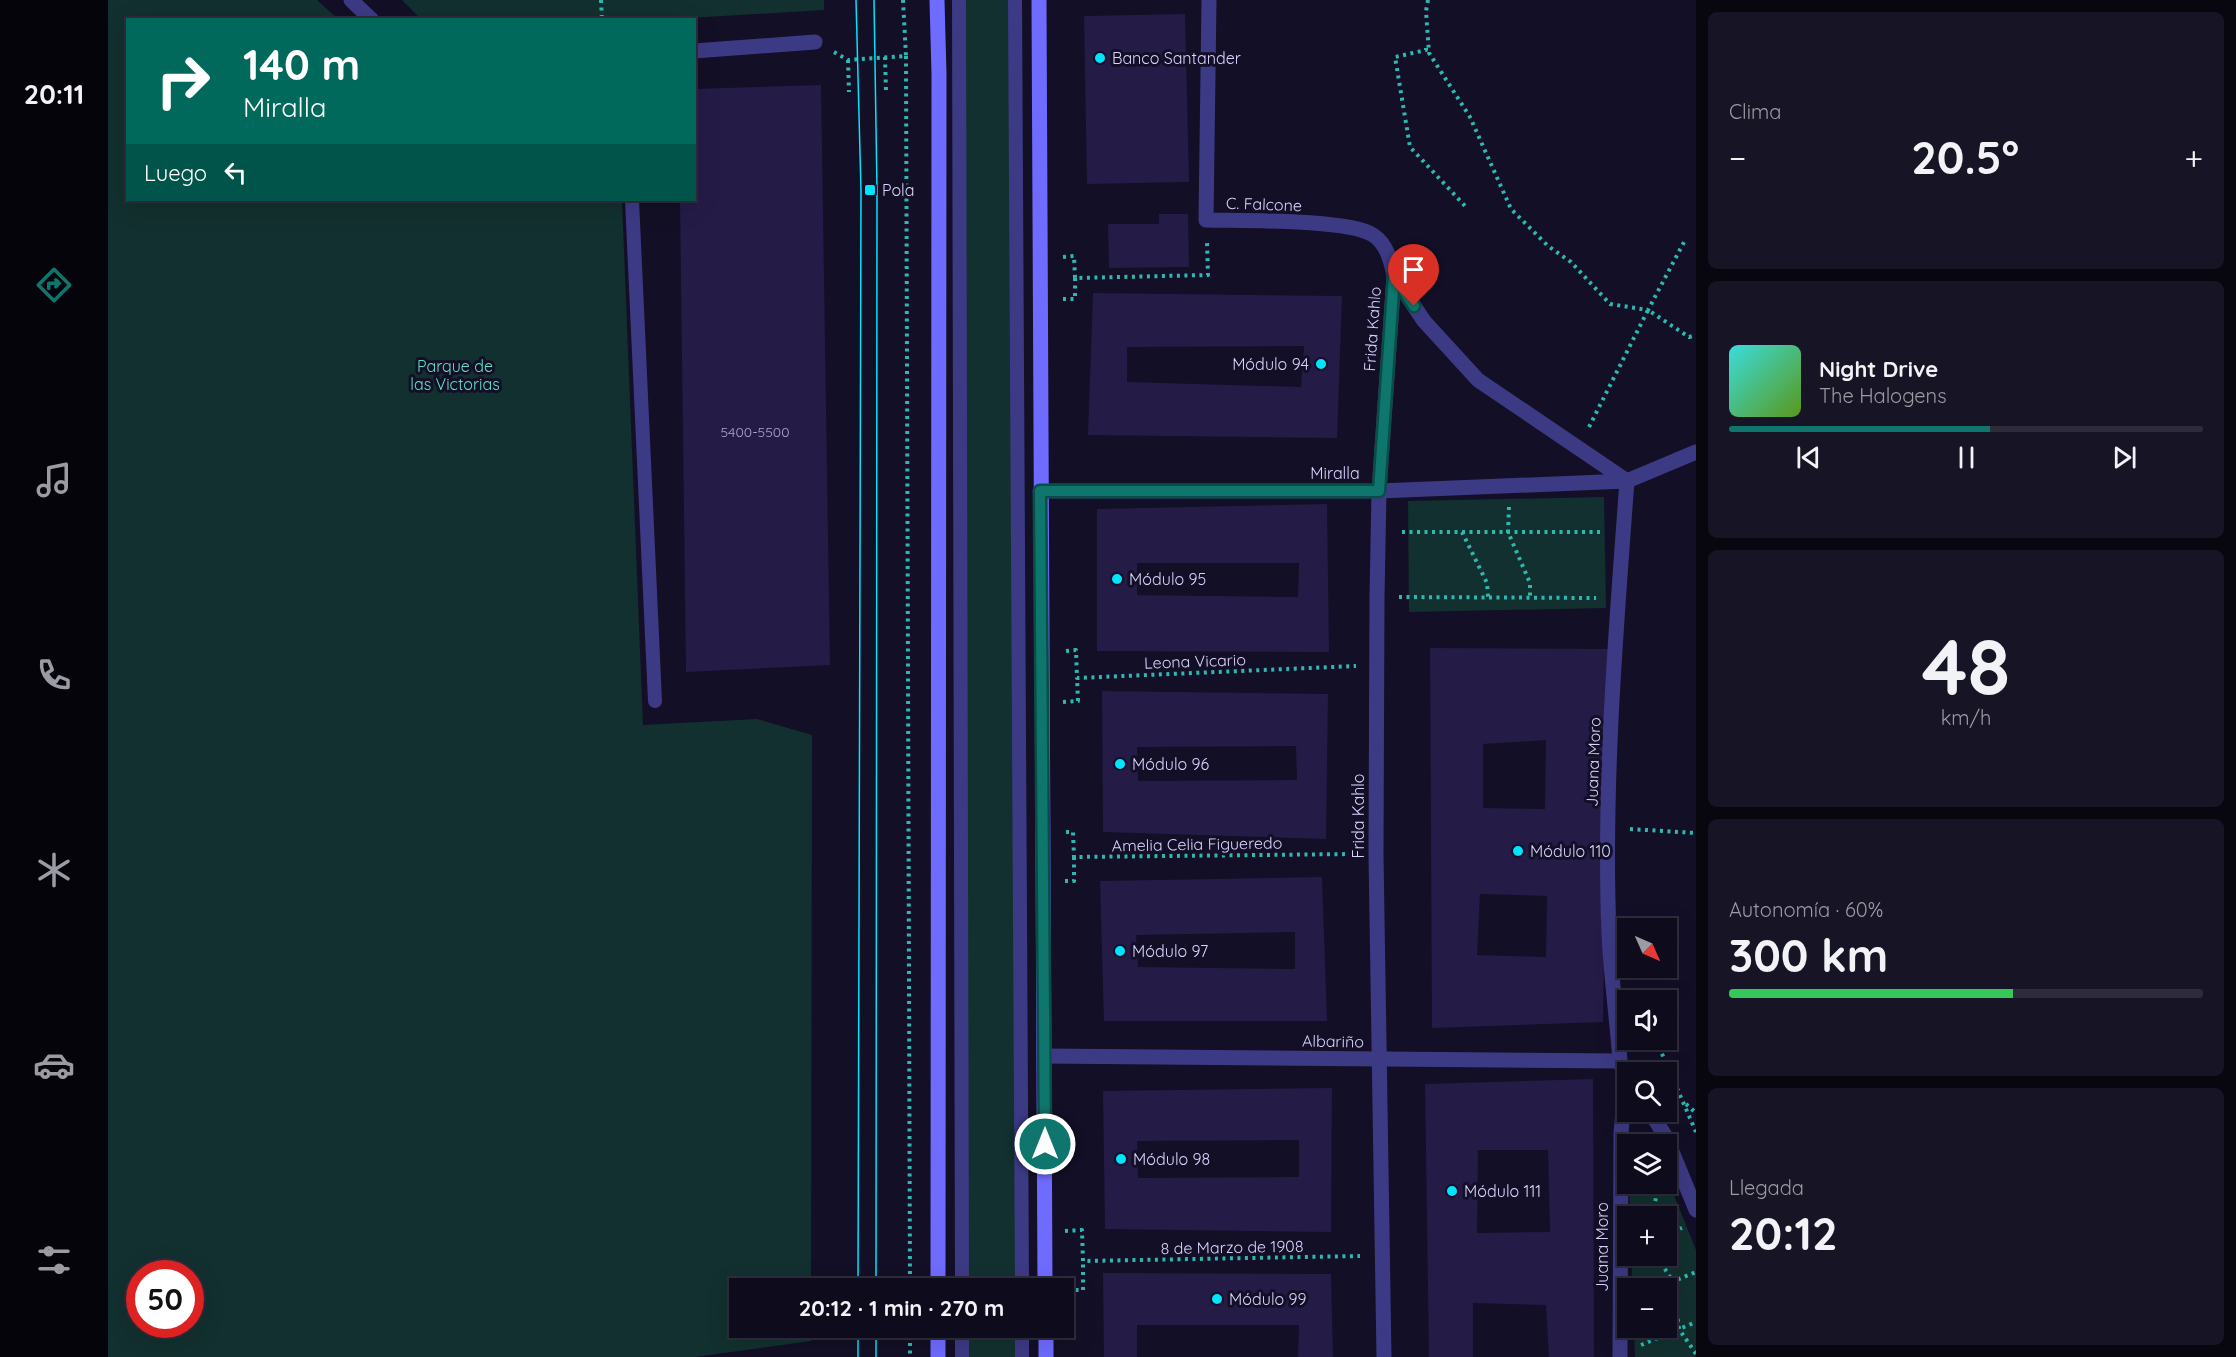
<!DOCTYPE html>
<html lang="es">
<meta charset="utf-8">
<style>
body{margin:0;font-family:Quicksand,sans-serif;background:#171425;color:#f1f3f6;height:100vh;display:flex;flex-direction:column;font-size:22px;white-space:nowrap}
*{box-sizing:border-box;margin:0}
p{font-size:20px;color:#9b9ba3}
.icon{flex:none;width:33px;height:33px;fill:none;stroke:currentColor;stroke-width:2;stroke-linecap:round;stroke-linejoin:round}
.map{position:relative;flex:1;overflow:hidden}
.drawer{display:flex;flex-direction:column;gap:12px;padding:12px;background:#08060f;width:540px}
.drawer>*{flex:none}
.guide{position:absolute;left:18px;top:18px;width:570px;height:183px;border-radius:0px;box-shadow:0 6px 24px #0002,0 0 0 2px #2e2b3b;background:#00695c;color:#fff;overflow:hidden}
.needle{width:39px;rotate:135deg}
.buttons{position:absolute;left:1509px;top:918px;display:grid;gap:12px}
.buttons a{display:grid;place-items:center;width:60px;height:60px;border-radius:0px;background:#0e0b1c;box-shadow:0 6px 24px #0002,0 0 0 2px #2e2b3b;font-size:30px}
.speed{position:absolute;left:18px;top:1260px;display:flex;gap:12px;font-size:30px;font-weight:700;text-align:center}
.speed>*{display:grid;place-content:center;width:78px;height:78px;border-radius:50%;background:#0e0b1c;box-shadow:0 6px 24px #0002,0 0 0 2px #2e2b3b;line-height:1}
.speed .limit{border:9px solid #d22;background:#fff;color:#111}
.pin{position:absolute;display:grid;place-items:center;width:51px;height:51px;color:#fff;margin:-62px -26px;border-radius:50% 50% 50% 0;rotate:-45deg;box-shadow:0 0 6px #0007}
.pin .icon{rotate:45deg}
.me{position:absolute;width:66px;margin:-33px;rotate:0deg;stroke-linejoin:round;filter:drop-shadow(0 0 4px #0008)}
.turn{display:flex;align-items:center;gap:21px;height:126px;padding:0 18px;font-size:27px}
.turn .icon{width:78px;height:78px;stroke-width:2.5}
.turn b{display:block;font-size:42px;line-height:51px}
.then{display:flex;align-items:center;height:57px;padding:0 18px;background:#0003;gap:12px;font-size:22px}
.big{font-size:45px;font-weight:700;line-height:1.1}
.drawer .widget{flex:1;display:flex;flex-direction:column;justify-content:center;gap:9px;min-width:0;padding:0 21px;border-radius:9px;background:#171425}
.drawer .dial{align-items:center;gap:0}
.dial b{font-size:78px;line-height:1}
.song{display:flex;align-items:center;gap:18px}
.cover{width:72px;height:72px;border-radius:9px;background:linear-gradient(135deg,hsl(180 70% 55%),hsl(90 70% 35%))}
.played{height:6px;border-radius:3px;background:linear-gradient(90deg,#0f766e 55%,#2e2b3b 55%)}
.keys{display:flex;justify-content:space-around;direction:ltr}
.heat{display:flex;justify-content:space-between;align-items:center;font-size:33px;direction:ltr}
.charge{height:9px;border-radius:4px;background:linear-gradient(90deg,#34c759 60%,#2e2b3b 0)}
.trip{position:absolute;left:621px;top:1278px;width:345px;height:60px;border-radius:0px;background:#0e0b1c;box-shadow:0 6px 24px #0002,0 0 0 2px #2e2b3b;font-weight:700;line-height:60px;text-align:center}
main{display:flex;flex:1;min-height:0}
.dock{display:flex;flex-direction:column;width:108px;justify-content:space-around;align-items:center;background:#06040b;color:#9b9ba3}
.dock .icon{width:42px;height:42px}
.dock .active{color:#0f766e}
.dock b{font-size:27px;color:#f1f3f6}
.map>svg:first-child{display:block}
.green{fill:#12302f;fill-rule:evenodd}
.building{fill:#241b47;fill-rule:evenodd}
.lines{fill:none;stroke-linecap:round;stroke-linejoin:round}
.path{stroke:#2fb8b0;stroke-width:4;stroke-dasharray:3 4.5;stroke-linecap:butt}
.lane{stroke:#3d3a85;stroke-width:14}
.street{stroke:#3d3a85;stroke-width:15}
.secondary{stroke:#6f6bff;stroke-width:15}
.tram{stroke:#00e5ff;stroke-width:1.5}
.route-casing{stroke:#0a4d48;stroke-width:15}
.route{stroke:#0f766e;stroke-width:10}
.poi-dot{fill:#00e5ff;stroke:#130f26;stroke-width:2}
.labels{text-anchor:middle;stroke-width:6;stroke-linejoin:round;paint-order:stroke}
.number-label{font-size:14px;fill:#aca6d1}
.poi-label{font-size:16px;fill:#d9d4ff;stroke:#130f26;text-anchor:start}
.street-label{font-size:16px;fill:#d9d4ff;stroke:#130f26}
.park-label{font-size:16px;fill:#5fe0c0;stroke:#130f26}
</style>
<main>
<nav class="dock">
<b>20:11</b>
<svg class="icon active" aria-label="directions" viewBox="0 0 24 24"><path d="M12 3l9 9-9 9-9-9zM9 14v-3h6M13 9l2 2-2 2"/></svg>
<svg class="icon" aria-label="music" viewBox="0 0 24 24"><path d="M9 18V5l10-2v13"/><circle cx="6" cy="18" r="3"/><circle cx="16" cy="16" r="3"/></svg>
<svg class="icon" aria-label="phone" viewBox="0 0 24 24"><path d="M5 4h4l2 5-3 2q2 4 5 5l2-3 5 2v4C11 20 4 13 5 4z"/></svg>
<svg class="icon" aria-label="climate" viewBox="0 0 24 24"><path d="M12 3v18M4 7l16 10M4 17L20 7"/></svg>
<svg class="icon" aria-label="car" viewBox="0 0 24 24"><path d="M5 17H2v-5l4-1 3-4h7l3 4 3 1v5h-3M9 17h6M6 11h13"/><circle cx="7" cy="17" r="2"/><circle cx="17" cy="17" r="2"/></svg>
<svg class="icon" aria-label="filters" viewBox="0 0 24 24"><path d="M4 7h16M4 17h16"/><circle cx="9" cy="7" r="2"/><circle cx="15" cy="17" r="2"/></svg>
</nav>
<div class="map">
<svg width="1588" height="1357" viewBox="0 0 1588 1357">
<rect width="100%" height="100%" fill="#130f26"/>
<g class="green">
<path d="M0,0H209L230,19L20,20V200H514L535,725L649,719L704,735L703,1288H632V1328H703V1341L587,1357H0ZM32,1274H82V1324H32Z"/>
<path d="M294,0H716V10L548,20H314Z"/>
<path d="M851,0H907L914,1288H854Z"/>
<path d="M1496,497L1498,608L1301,612L1300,501Z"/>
<path d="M1559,1178L1588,1250V1357H1527L1526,1328H1558V1288H1525L1523,1256H1558V1216H1522L1521,1184H1558Z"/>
<rect x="854" y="1328" width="60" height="29"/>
</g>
<g class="building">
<path d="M1077,14L1081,182L979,184L976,16Z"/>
<path d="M713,85L722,665L578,672L572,200H586V89Z"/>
<path d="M1051,214H1080L1081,267L1001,268L1000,224H1051Z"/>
<path d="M985,293L1234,296L1229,438L980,435ZM1196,346L1193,387L1019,382V347Z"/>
<path d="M1219,504L1221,652L989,651V509ZM1029,563H1191L1190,597L1029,595Z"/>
<path d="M1322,648L1501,649L1495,1022L1324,1028ZM1438,740L1437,809L1375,808V744ZM1372,894L1439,896L1438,957L1369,955Z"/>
<path d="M994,691L1220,694L1218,839L995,832ZM1188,746L1189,780L1030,781L1029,747Z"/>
<path d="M1214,877L1219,1021H996L992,881ZM1187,932V969L1030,967L1028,935Z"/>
<path d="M1485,1079L1486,1357H1441L1438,1305L1365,1303V1357H1321L1317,1084ZM1370,1150H1440L1442,1232L1369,1233Z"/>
<path d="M1224,1088L1223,1232L997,1229L995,1091ZM1191,1140V1177L1030,1178L1029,1141Z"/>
<path d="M995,1273L1223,1274L1225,1357H1190L1191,1325H1029V1357H996Z"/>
</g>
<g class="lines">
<g class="path">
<path d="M493,0L494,20"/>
<path d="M1320,0L1318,11L1321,53L1362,117L1403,209L1440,246L1463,262L1502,304L1540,310L1576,242"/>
<path d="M1318,48V50L1287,57L1302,147L1357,206"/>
<path d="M726,52L740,60L798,56L795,0"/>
<path d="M798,56L802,1288"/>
<path d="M777,57L778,91"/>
<path d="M740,60L741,92"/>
<path d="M955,257L966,256L967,278L1100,275L1099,242"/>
<path d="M955,299H967V278"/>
<path d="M1481,427L1540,310L1581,337L1588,335"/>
<path d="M1401,507L1400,532L1422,583V598"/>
<path d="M1294,532H1493"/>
<path d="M1354,532L1379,583L1380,597"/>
<path d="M1291,597L1488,598"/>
<path d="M958,651L968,650L969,678L1248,666"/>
<path d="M955,702L970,701L969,678"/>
<path d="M1522,829L1588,833"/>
<path d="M958,832H965L966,857L1246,854"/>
<path d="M957,881H966V857"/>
<path d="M1548,1040L1588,1132"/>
<path d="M1578,1104L1588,1113"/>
<path d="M1545,1216L1550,1184"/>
<path d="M957,1231L974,1230L975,1261L1252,1256"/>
<path d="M1558,1234L1574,1228"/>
<path d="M1549,1256L1565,1282L1571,1329L1588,1354"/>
<path d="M1549,1288L1588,1272"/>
<path d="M960,1290H975V1261"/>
<path d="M802,1328V1357"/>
<path d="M1533,1345L1588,1322"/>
</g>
<g class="lane">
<path d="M851,0L854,1288"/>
<path d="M907,0L914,1288"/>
<path d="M524,200L547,701"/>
<path d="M854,1328V1357"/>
<path d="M914,1328V1357"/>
</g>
<g class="street">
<path d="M243,0L264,20"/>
<path d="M1101,0L1098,220C1133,221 1240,219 1265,235C1279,244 1283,261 1286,276L1271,491L1269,597L1268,854L1276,1357"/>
<path d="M586,51L707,42"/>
<path d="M1286,276L1316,321L1370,380L1519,481C1508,629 1495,786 1501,934C1503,977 1509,1019 1512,1061L1518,1081L1513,1133L1512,1357"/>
<path d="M932,491H1271L1519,481L1588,452"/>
<path d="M936,1056L1512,1061"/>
<path d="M1542,1112L1558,1137L1588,1210"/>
</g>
<g class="secondary">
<path d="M829,0L831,74L830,1288"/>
<path d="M931,0L937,1288"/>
<path d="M938,1328V1357"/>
<path d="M830,1357V1328"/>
</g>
<g class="tram">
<path d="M748,0L753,191L750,1288"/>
<path d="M766,0L769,189L768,1288"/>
<path d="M750,1357V1328"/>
<path d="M768,1357V1328"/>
</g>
</g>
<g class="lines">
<g class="route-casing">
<path id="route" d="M937,1144L932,491H1271L1286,276L1306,306"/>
</g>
<use href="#route" class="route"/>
</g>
<g class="poi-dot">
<circle cx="992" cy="58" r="6"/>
<rect x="756" y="184" width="12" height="12" rx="3"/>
<circle cx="1213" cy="364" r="6"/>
<circle cx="1009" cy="579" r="6"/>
<circle cx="1012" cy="764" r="6"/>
<circle cx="1410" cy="851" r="6"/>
<circle cx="1012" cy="951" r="6"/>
<circle cx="1013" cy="1159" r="6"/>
<circle cx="1344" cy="1191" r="6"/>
<circle cx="1109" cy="1299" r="6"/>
</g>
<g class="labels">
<g class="number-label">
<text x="647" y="437">5400-5500</text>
</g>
<g class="poi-label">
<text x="1004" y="64">Banco Santander</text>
<text x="774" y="196">Pola</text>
<text x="1201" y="370" text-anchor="end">Módulo 94</text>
<text x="1021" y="585">Módulo 95</text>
<text x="1024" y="770">Módulo 96</text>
<text x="1422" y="857">Módulo 110</text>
<text x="1024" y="957">Módulo 97</text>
<text x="1025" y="1165">Módulo 98</text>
<text x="1356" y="1197">Módulo 111</text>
<text x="1121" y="1305">Módulo 99</text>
</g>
<g class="street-label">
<text transform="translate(1156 204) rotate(2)" y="6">C. Falcone</text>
<text transform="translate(1264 329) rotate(-86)" y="6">Frida Kahlo</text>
<text x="1227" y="479">Miralla</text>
<text transform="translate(1087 661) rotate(-2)" y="6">Leona Vicario</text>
<text transform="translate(1485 762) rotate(-88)" y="6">Juana Moro</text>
<text transform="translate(1250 816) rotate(-90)" y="6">Frida Kahlo</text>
<text transform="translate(1089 844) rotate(-1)" y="6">Amelia Celia Figueredo</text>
<text transform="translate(1225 1041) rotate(1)" y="6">Albariño</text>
<text transform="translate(1124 1247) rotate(-1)" y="6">8 de Marzo de 1908</text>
<text transform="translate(1494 1247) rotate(-90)" y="6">Juana Moro</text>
</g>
<g class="park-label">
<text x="347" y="372">Parque de<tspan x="347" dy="18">las Victorias</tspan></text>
</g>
</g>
</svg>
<div class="buttons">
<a><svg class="needle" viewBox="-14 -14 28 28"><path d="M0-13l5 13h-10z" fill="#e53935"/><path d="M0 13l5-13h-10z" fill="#9b9ba3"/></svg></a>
<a><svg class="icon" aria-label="sound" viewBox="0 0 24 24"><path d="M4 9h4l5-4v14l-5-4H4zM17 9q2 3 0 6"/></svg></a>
<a><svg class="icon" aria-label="search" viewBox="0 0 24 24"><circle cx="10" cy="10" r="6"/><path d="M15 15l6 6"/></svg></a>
<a><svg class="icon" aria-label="layers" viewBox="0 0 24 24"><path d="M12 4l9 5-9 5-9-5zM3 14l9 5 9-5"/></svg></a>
<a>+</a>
<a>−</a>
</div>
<div class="speed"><div class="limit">50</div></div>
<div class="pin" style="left:1306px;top:306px;background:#d93025"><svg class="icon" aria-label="arrive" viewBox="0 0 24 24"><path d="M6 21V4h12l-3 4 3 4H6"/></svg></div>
<svg class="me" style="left:937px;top:1144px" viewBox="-20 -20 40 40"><circle r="17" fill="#0f766e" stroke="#fff" stroke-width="3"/><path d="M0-11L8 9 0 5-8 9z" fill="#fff"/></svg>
<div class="trip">20:12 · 1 min · 270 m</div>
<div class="guide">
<div class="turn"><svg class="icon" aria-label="right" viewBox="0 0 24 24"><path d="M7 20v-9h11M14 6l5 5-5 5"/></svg><div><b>140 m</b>Miralla</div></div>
<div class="then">Luego<svg class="icon" aria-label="left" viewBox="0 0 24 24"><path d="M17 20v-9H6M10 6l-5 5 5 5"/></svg></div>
</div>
</div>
<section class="drawer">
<div class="widget"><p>Clima</p>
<div class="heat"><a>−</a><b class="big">20.5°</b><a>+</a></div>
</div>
<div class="widget">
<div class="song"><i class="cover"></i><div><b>Night Drive</b><p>The Halogens</p></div></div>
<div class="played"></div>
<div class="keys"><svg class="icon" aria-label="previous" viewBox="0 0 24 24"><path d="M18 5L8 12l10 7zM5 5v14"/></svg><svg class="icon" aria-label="pause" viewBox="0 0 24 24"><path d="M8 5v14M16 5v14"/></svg><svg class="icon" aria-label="next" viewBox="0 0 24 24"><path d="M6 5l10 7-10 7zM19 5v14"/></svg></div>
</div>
<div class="widget dial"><b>48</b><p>km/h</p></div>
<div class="widget"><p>Autonomía · 60%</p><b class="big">300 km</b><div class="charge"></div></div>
<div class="widget"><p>Llegada</p><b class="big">20:12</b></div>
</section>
</main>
